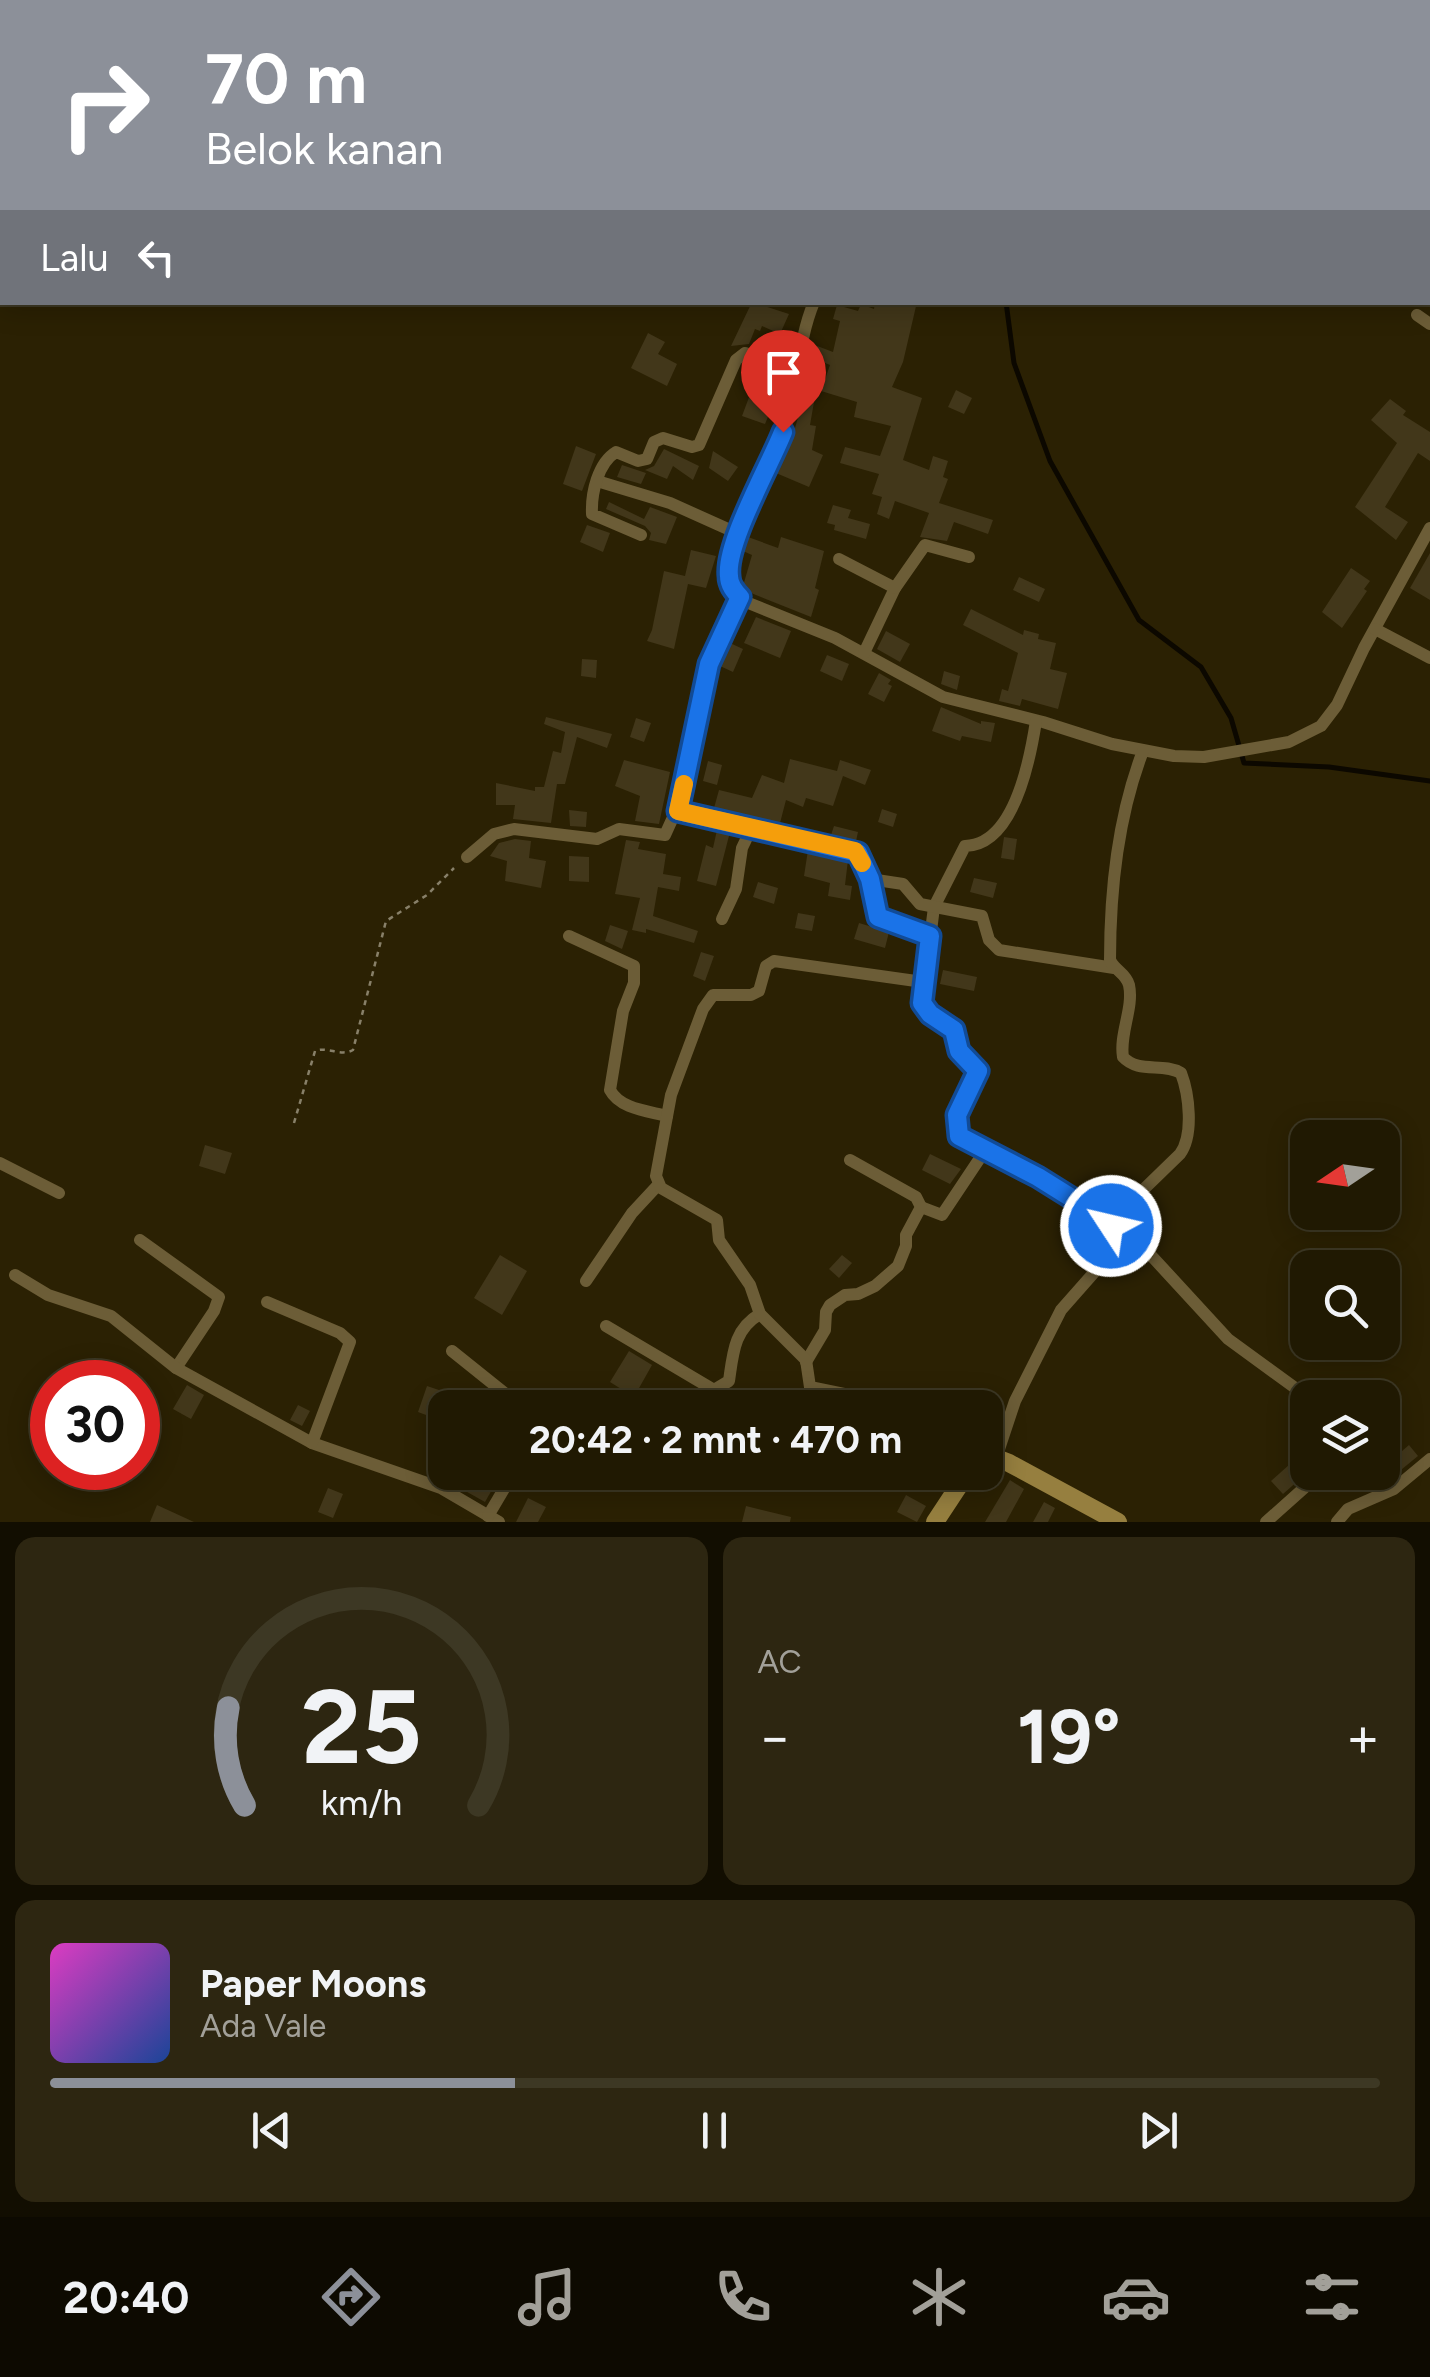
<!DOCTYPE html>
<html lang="id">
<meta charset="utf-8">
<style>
body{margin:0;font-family:Figtree,sans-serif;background:#2d2611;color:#f1f3f6;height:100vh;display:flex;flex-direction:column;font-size:38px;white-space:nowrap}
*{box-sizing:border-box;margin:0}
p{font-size:32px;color:#a2a099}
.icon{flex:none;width:55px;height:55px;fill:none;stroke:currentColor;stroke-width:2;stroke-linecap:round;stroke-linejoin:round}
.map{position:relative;height:1522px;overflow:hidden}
.details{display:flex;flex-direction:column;gap:15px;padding:15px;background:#120e01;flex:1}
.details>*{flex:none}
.hud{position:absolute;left:0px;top:0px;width:1430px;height:305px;box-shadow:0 5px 25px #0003,0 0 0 2px #3d3824;background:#8c9099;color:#fff;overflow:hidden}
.needle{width:65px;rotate:257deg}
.fabs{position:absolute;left:1290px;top:1120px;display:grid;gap:20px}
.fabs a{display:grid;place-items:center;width:110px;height:110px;border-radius:20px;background:#201902;box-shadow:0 5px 25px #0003,0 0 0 2px #3d3824;font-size:50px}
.speed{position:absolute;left:30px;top:1360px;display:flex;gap:20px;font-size:50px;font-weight:700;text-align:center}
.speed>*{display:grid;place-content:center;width:130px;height:130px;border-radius:50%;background:#201902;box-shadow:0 5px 25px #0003,0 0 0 2px #3d3824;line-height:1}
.speed .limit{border:15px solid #d22;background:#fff;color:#111}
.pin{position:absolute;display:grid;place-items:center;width:85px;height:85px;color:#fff;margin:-102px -42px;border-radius:50% 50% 50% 0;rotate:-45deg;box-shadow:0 0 10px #0007}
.pin .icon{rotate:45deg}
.me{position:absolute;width:110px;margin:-55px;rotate:305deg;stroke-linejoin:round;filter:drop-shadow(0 0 8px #0008)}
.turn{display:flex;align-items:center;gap:35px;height:210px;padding:0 40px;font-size:45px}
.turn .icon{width:130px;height:130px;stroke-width:2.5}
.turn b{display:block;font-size:70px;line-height:85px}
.then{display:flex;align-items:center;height:95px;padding:0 40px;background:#0003;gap:20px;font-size:38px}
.big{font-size:75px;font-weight:700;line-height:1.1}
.details .widget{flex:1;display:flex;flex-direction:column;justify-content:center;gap:15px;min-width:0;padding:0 35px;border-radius:20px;background:#2d2611}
.details .dial{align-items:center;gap:0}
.dial svg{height:260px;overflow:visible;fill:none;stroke:#3d3824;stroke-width:7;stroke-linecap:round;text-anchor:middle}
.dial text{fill:#f1f3f6;stroke:none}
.song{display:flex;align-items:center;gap:30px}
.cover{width:120px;height:120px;border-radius:15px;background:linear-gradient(135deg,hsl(310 70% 55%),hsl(220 70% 35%))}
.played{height:10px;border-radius:5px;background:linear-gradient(90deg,#8c9099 35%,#3d3824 35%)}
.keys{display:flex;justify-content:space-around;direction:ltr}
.heat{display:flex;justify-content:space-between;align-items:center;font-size:55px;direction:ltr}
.details .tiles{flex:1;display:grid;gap:15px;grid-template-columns:1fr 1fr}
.widget:last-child{grid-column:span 2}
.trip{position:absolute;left:428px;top:1390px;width:575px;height:100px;border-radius:20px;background:#201902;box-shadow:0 5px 25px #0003,0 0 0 2px #3d3824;font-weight:700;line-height:100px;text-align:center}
.dock{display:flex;height:160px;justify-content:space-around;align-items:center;background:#0d0a01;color:#a2a099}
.dock .icon{width:70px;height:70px}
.dock .current{color:#8c9099}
.dock b{font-size:45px;color:#f1f3f6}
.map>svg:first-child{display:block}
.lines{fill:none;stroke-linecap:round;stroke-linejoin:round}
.stream{stroke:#0c0800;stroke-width:5}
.building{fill:#42371a}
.path{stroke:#888069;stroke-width:2.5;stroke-dasharray:5 5;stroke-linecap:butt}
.street{stroke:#6c5d37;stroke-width:12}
.secondary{stroke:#967f3f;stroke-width:18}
.route-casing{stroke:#114b97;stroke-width:25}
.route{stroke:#1a73e8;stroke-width:18}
.slow{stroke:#f59e0b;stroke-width:18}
</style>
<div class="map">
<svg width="1430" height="1522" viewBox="0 0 1430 1522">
<rect width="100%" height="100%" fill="#2b2103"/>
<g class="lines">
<g class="stream">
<path d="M620,0L624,2"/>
<path d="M1270,0L1272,2"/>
<path d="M1428,178L1430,179"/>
<path d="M1006,302L1014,363L1050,461L1139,620L1201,667L1231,718L1244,763L1329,767L1430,781"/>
</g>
</g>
<g class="building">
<path d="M752,302L789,314L780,334L762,326L760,331L755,329L749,344L731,346Z"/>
<path d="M875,302H917L903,362L892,387L922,398L903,460L929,470L933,456L948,461L943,477L948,479L939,503L993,520L988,534L954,522L947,541L920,537L929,513L895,501L889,519L877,514L882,497L872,494L879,474L840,463L845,447L880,456L891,426L854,417L857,402L821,391L830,365L810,357L812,344L833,352L840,321L833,319L837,305L858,311L861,304L874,309Z"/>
<path d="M648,333L665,342L658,354L677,364L667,386L631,368Z"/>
<path d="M760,368L775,374L764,410L770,412L765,424L742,416Z"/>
<path d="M956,390L972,398L964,414L948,407Z"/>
<path d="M1390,399L1406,411L1403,415L1430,432V461L1418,453L1385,507L1408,522L1396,540L1355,507L1397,443L1371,420Z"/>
<path d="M803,400L814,402L810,425L816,426L812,450L823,455L809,487L776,473L795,428Z"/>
<path d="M576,446L596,454L582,491L563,484Z"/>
<path d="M664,449L699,466L693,480L673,466L667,479L645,470L654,466Z"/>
<path d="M713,451L738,467L728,481L709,468Z"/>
<path d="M622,465L646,473L641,484L617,477Z"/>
<path d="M609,502L644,519L650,507L677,517L666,544L649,540L651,533L645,526L606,509Z"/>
<path d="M833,505L851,510L848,518L870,524L866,539L834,530L835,525L827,523Z"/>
<path d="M587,525L610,533L603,552L580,542Z"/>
<path d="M748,537L778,548L781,537L824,551L815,588L819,590L811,617L751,593L743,586L752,555L743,551Z"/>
<path d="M691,550L716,556L706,588L688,584L674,649L647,641L652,630L664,571L685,576Z"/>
<path d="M1430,553V600L1410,588Z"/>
<path d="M1351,568L1370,581L1364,589L1367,591L1342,628L1322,612Z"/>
<path d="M1019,577L1045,589L1039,602L1013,590Z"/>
<path d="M971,609L1023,635L1024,630L1039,634L1038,639L1056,643L1050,669L1067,673L1058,709L1022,699L1020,706L999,701L1002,689L1008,691L1018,653L963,625Z"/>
<path d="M756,617L791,631L780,658L744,643Z"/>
<path d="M886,631L910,644L900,662L877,649Z"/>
<path d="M730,643L743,649L733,672L720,666Z"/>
<path d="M827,655L849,664L842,681L820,671Z"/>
<path d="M582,659L597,660L596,678L581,676Z"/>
<path d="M944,671L960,676L957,690L941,684Z"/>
<path d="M879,673L891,680L888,684L892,686L884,702L868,694Z"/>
<path d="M941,707L981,724V721L995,723L991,742L962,736L960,741L932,731Z"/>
<path d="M546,717L612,734L607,748L577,737L565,784H557L551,823L513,819L515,805H496V783L535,791V787H544L553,751L561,753L565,732L544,724Z"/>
<path d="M636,718L651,723L644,742L630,737Z"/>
<path d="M790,759L837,771L840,760L871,770L865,785L843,776L833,806L806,798L803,807L786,800L780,823L714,808L719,790L752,798L762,775L784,783Z"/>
<path d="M624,760L670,772L659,824L635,821L640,796L615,786Z"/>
<path d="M708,761L722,765L717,785L703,781Z"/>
<path d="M882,809L897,814L893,827L878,822Z"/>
<path d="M569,810L587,812L586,827L570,826Z"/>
<path d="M834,826L858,832L856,841L831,835Z"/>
<path d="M717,830L730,832L716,886L697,881L706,845L713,848Z"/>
<path d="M1004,837L1017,839L1014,860L1001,858Z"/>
<path d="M515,839L531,841L529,858L546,861L541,888L505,881L507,861L490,856L499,843Z"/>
<path d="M626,840L640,842L638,849L666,854L663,874L681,877L679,891L658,887L653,916L698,931L694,943L646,929V933L632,930L640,898L615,894Z"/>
<path d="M808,850L848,860L845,885L852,886L850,900L828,896L830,883L804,876Z"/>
<path d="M569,856L589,857V882L569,881Z"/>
<path d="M974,878L997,883L993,898L970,892Z"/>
<path d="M758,882L778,888L774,904L753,897Z"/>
<path d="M798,913L815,916L812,931L795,928Z"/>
<path d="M859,923L889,932L885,948L854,939Z"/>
<path d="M610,925L628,931L622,949L605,941Z"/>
<path d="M701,952L714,956L705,981L693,976Z"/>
<path d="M943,970L977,977L974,991L940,984Z"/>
<path d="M205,1145L232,1153L225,1174L199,1166Z"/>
<path d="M930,1154L961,1169L950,1184L922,1170Z"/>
<path d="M500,1255L527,1271L502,1315L474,1298Z"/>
<path d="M842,1255L852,1263L839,1278L829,1269Z"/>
<path d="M629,1351L652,1365L634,1397L610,1382Z"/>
<path d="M187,1385L204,1395L191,1419L173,1409Z"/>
<path d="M427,1386L457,1396L453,1408H445V1422L418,1412Z"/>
<path d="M298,1405L310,1411L302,1426L290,1420Z"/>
<path d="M1409,1445L1418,1456L1396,1474L1387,1464Z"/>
<path d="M1308,1448V1472L1283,1494L1271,1481Z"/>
<path d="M469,1472H502L485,1502L460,1488Z"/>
<path d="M1010,1480L1024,1489L1006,1522H985Z"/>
<path d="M328,1488L343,1494L333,1518L318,1512Z"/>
<path d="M906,1495L926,1506L917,1522L897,1512Z"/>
<path d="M528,1498L546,1507L538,1522H516Z"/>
<path d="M1044,1502L1055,1508L1048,1522H1033Z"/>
<path d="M157,1505L194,1522H150Z"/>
<path d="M746,1506L791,1517L790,1522H742Z"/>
</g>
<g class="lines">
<path class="path" d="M294,1123L315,1051C328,1046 340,1057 353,1050L386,921L427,895L454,868"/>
<g class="street">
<path d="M594,0L598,2"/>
<path d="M814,302C796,346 800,383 786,424C770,473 735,517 729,569C727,584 735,594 746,602L835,638L943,697L1043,722L1112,744L1174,756L1204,757L1289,742L1321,726L1337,705L1364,648L1430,528"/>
<path d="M1417,315L1430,324"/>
<path d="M597,481L670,503L739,534"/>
<path d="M641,535L592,514C591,493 598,463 616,452L638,461L647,459L654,442L663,438L692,447L699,445L736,360L745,353L796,370"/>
<path d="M839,559L895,588L864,653"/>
<path d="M895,588L925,545L969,557"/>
<path d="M1375,629L1430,658"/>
<path d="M1036,721C1030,760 1014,845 965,846L934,907L922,1003L929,1014L954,1031L959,1051L978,1071L957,1115L959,1136L1038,1177L1110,1222"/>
<path d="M678,811L709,663L740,597"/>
<path d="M467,857L494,834L514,829L597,839L619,829L665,835L675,813L681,811L855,851L870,879L903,884L920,904L982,916L989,940L999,950L1114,968"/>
<path d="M870,879L878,917L930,936"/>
<path d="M722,919L736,889L742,848L752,827"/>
<path d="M569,936L634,966V983L623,1011L610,1090C620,1109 648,1111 667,1116"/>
<path d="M0,1163L59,1193"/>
<path d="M921,1207L942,1215L986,1149"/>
<path d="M140,1240L219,1297L214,1311L176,1368"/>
<path d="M1121,1242L1110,1222L1180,1154C1194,1135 1189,1094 1181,1073C1162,1062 1139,1074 1123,1057C1119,1034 1134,1008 1129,985C1126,973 1115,971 1110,960C1110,891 1118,816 1143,751"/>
<path d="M15,1275L48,1295L111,1316L176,1368L312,1443L441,1488L499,1522"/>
<path d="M586,1281L632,1213L658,1185"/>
<path d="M267,1302L340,1333L350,1342L312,1443"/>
<path d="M606,1326L714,1390L729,1381C733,1353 734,1329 760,1314"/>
<path d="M452,1351L523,1408"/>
<path d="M806,1362L825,1330L826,1312L830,1305L845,1295L858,1294L875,1286L898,1266L906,1246V1235L921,1207L916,1197L850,1160"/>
<path d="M854,1408L844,1394L810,1387L806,1360L760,1314L750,1285L719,1240L717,1220L661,1188L656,1176L671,1095L703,1009L713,995H751L759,991L766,966L774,961L923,982"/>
<path d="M996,1458L1015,1401L1061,1310L1121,1242L1147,1251L1228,1339L1309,1398"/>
<path d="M943,1472L960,1484"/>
<path d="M488,1516L514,1472"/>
<path d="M1266,1522L1322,1472"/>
<path d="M1337,1522L1348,1509L1394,1489L1430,1459"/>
</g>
<g class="secondary">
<path d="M985,1459L996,1458L1009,1463L1118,1522"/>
<path d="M935,1522L968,1472"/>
</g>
</g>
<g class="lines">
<g class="route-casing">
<path id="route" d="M783,432C770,465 725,544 729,576C729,585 734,591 740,597L709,664L678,811L858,853L870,879L878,917L930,936L922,1003L930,1014L954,1030L959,1051L978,1071L957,1115L959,1136L1038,1177L1110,1222L1111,1226"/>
</g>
<use href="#route" class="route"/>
<path class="slow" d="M684,784L678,811L855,851L862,863"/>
</g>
</svg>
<div class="fabs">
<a><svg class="needle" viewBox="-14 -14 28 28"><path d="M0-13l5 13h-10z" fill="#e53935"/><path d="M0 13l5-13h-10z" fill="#a2a099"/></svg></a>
<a><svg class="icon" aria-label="search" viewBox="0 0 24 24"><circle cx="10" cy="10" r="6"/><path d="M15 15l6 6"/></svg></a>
<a><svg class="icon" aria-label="layers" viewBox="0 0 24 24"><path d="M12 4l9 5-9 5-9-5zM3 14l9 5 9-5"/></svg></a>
</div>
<div class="speed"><div class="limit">30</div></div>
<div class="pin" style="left:783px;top:432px;background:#d93025"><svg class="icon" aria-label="arrive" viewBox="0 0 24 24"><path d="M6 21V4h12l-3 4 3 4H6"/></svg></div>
<svg class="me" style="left:1111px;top:1226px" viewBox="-20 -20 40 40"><circle r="17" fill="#1a73e8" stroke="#fff" stroke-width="3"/><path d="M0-11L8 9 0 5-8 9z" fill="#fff"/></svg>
<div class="trip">20:42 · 2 mnt · 470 m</div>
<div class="hud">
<div class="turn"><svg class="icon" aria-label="right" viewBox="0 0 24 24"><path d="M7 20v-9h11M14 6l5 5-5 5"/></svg><div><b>70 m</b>Belok kanan</div></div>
<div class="then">Lalu<svg class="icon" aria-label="left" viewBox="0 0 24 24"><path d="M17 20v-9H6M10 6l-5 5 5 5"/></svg></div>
</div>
</div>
<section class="details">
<div class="tiles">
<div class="widget dial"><svg viewBox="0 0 100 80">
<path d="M14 69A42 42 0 1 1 86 69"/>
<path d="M14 69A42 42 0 0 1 9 39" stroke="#8c9099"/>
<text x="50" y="56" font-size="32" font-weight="700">25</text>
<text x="50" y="72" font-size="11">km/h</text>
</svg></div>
<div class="widget"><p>AC</p>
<div class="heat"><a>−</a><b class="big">19°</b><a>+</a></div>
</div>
<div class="widget">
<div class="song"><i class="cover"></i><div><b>Paper Moons</b><p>Ada Vale</p></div></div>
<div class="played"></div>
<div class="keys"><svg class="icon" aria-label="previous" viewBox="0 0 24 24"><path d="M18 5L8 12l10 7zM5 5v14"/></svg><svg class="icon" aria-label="pause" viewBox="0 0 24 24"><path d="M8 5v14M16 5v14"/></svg><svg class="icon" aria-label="next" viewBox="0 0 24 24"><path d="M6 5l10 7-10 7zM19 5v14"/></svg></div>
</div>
</div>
</section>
<nav class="dock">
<b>20:40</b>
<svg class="icon current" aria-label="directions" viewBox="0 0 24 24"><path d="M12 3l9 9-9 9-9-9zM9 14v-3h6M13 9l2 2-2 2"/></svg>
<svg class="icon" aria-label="music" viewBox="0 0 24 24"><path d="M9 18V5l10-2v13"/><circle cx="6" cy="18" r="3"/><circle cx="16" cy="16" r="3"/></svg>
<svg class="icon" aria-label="phone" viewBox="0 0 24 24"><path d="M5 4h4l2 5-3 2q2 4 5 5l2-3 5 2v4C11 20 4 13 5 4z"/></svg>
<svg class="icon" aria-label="climate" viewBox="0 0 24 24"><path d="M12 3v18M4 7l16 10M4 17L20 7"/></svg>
<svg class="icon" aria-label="car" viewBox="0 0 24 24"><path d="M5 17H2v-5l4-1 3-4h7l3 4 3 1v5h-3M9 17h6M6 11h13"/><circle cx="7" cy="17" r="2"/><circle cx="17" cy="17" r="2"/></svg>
<svg class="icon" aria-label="filters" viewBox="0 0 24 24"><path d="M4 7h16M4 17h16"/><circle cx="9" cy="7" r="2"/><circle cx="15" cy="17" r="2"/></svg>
</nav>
